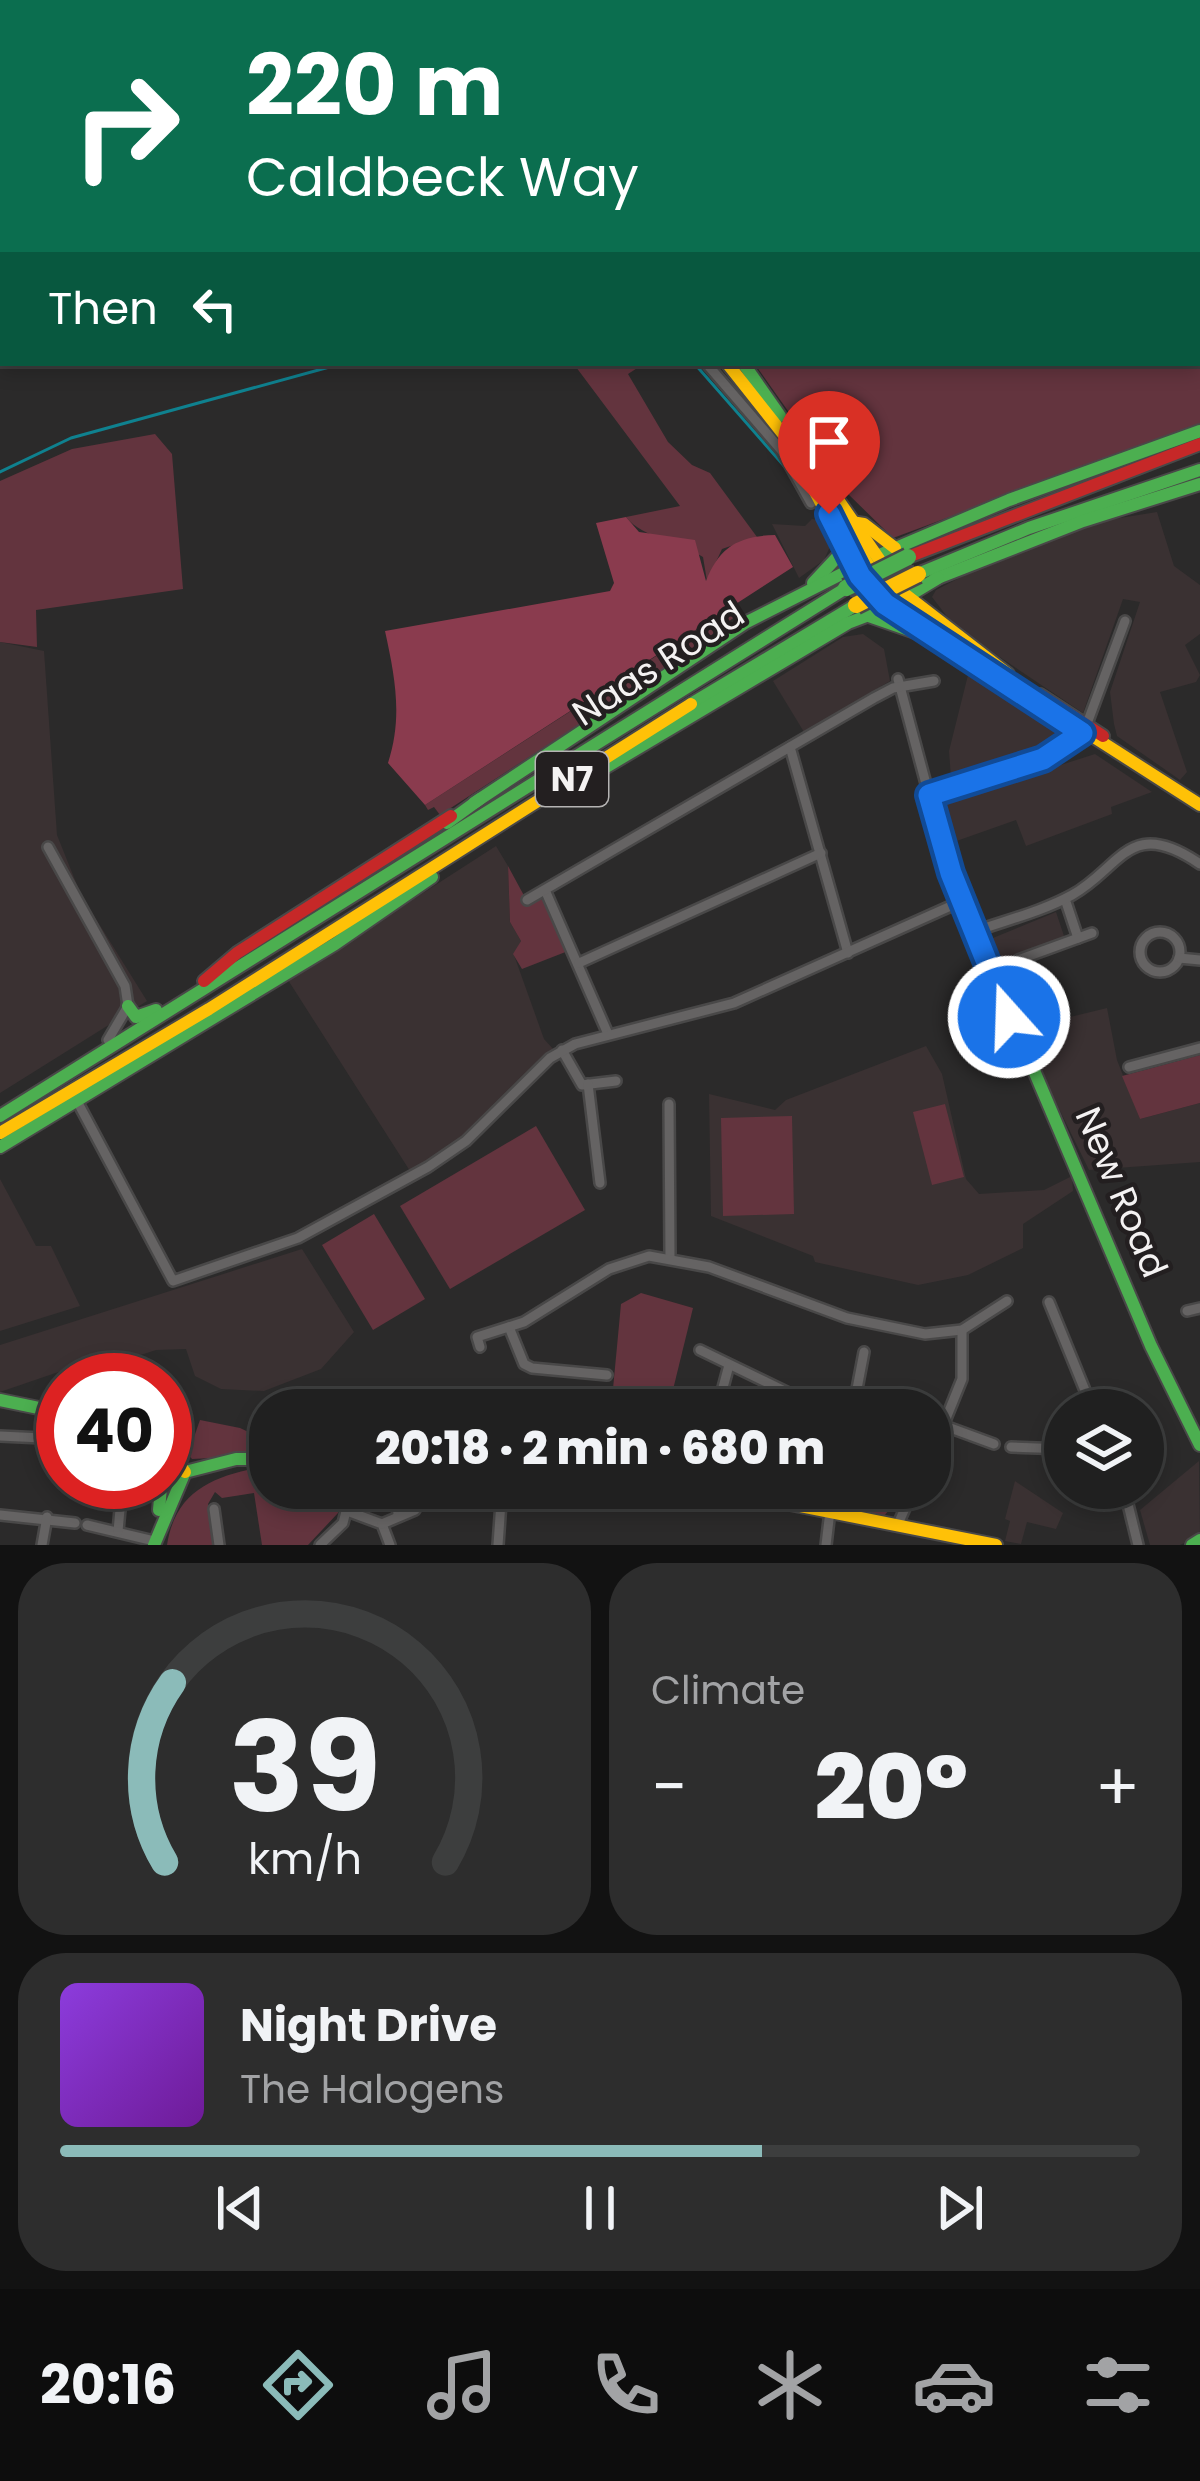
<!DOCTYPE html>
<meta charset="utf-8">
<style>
body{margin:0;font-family:Poppins,sans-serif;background:#2d2d2d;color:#f1f3f6;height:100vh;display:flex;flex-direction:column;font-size:45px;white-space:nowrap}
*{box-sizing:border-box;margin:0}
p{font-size:39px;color:#a2a3a5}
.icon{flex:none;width:66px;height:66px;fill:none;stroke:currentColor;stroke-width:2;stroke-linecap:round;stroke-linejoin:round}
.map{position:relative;height:1545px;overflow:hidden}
.side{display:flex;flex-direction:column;gap:18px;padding:18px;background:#121212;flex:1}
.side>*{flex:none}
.guide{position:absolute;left:0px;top:0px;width:1200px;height:366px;box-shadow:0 6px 18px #0003,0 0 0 3px #3d3e3e;background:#0b6e4f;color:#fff;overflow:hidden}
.buttons{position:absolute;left:1044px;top:1389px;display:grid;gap:24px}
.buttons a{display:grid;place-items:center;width:120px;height:120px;border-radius:50%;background:#202020;box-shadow:0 6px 18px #0003,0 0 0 3px #3d3e3e;font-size:60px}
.speed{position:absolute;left:36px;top:1353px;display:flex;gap:24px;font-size:60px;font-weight:700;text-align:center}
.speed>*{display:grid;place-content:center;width:156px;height:156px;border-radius:50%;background:#202020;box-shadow:0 6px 18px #0003,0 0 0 3px #3d3e3e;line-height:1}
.speed .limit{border:18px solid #d22;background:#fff;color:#111}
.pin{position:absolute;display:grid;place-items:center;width:102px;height:102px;color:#fff;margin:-123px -51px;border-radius:50% 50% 50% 0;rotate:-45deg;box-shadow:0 0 12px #0007}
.pin .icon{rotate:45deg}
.me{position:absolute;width:132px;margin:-66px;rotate:340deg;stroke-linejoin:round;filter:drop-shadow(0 0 9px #0008)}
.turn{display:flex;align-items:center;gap:42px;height:252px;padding:0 48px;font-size:54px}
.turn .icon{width:156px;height:156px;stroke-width:2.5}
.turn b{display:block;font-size:84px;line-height:102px}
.then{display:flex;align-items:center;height:114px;padding:0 48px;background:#0003;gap:24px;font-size:45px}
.big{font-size:90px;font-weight:800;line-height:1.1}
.side .widget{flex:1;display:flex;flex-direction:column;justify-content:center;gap:18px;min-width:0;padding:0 42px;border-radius:48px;background:#2d2d2d}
.side .dial{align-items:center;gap:0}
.dial svg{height:312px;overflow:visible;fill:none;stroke:#3d3e3e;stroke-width:7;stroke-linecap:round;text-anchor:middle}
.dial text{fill:#f1f3f6;stroke:none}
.song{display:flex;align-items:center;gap:36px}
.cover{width:144px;height:144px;border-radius:18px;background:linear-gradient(135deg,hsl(270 70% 55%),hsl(280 70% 35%))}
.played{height:12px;border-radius:6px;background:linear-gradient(90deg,#8bbbb9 65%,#3d3e3e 65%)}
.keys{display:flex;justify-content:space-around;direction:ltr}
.heat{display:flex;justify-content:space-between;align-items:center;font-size:66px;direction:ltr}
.side .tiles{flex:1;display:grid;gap:18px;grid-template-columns:1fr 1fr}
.widget:last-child{grid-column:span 2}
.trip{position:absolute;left:249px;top:1389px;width:702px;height:120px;border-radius:48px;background:#202020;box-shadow:0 6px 18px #0003,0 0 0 3px #3d3e3e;font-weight:800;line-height:120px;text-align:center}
.tabs{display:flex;height:192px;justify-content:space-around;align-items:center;background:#0d0d0d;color:#a2a3a5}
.tabs .icon{width:84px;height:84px}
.tabs .active{color:#8bbbb9}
.tabs b{font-size:54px;color:#f1f3f6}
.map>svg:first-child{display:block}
.built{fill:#3a3132}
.green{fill:#63343e}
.forest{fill:#8a3b4e}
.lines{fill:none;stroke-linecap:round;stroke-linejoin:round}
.stream{stroke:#0f818f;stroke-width:3}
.street-casing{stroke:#494848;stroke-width:14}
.fast-casing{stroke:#494848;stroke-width:16}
.slow-casing{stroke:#494848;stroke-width:16}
.jam-casing{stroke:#494848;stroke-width:16}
.street{stroke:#656363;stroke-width:9}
.fast{stroke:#4caf50;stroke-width:12}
.slow{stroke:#ffc107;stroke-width:12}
.jam{stroke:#c62828;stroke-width:12}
.fast-bridge-casing{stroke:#494848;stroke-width:21;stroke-linecap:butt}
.slow-bridge-casing{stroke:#494848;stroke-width:21;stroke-linecap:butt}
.fast-bridge{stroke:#4caf50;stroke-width:16}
.slow-bridge{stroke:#ffc107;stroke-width:16}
.route-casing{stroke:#114b97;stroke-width:30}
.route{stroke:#1a73e8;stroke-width:21}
.labels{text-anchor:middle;stroke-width:9;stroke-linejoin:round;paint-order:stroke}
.shield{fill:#231f20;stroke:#b5b3b3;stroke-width:3}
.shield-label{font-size:33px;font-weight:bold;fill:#f4f2f2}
.street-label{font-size:36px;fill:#f4f2f2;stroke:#231f20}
</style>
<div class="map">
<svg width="1200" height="1545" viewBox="0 0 1200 1545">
<rect width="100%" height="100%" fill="#2b2a2a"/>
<g class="built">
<path d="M1157,512L1174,566L1200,585V634L1185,645L1200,675L1196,682L1160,692L1187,772L1180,780L1117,736L1114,724L1110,692L1140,602L1123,599L1083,713L955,627L932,597L936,590L994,560L1101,521Z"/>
<path d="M812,519L823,521L833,540L824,560L799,578L772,524L805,526Z"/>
<path d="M863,634L884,649L890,681L804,732L773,681L843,637Z"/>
<path d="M0,642L44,651L57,835L81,895L147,1001L0,1093Z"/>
<path d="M970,667L1054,722L1066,735L1037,754L951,778L949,751Z"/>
<path d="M1095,754L1152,792L1111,807L1112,814L1026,846L1016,820L948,844L942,803Z"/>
<path d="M496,846L508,866L510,922L521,941L514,955L544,1039L554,1050L467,1135L410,1171L288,980Z"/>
<path d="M1056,912L1065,939L1028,959L1036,985L1050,982L1062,1019L1107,1008L1117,1060L1140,1119L1200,1103V1162L1089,1170L1016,1021L988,940Z"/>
<path d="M926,1046L942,1074L966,1179L979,1194L1044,1190L1072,1176L1073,1191L1023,1224V1248L968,1275L918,1285L815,1262L813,1256L711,1216L709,1094L775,1110L786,1100Z"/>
<path d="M0,1179L36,1246H51L80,1306L0,1331Z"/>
<path d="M302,1249L354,1332L321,1369L264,1391L221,1389L195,1376L186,1349L156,1350L116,1363L111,1354L0,1392V1345Z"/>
<path d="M1199,1461L1200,1535L1180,1545H1150L1140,1510Z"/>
<path d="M1015,1481L1063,1513L1056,1529L1027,1522L1021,1544L1005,1541L1010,1521L1005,1519Z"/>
</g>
<g class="green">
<path d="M630,0H1200V424L893,538L844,490L754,363H1197V3Z"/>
<path d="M573,363H645L628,374L668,442L692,465L710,473L757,537L722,549L707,581L703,557C679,541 644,539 626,517L680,506Z"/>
<path d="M155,434L172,454L183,589L36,610L37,647L0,642V481L72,449Z"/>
<path d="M737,604L741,612L683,657L440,815L434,807L428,810L425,805Z"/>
<path d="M508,866L528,903L541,899L548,904L568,951L522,969L513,954L521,941L510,922Z"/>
<path d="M1200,1055V1103L1140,1119L1122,1076Z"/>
<path d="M945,1104L964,1177L932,1185L913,1112Z"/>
<path d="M792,1116L794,1214L723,1216L721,1118Z"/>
<path d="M536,1126L585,1210L450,1289L400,1206Z"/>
<path d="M374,1214L425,1299L373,1330L322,1245Z"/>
<path d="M641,1293L693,1308L668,1410H611L621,1304Z"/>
<path d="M200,1420L240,1428L270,1442V1455L192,1459L188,1454Z"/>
<path d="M256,1468L270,1469V1488H343L338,1513L308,1545H262L254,1493L222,1498L215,1492L208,1504L213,1545H167C175,1494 208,1478 256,1468Z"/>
<path d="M724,1488H856L900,1497L884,1516Z"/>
</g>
<path class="forest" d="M626,517L639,532L695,540L706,581C719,548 737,536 775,535L793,567L425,805L388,763C403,717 395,677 385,631L610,591L614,583L596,523Z"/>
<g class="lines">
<g class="stream">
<path d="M0,117L3,136"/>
<path d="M0,164L3,156"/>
<path d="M694,363L785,467"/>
<path d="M0,472L71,438L344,363"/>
</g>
<g class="street-casing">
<g id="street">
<path d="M706,363L782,451L811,503"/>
<path d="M898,679L929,795"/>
<path d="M1085,729L1125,621"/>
<path d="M790,747L848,953"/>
<path d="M48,847L125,986L128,1006L108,1040"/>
<path d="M545,890L608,1034"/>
<path d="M1065,899L1078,938"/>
<path d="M527,900L874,698L893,688L934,681"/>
<path d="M976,931C1007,920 1043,911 1072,895C1121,868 1129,815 1200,864"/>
<circle cx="1160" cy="952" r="20"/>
<path d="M1179,958L1200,960"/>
<path d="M1018,960L1092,933"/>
<path d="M579,963L821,853"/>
<path d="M562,1050L582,1085L616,1081"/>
<path d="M1129,1067L1200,1048"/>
<path d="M588,1084L600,1183"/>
<path d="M77,1101L173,1281L298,1238L428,1167L466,1141L550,1058L575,1044L734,1003L962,901"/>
<path d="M669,1104L670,1258"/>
<path d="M1049,1302L1093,1410"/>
<path d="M1187,1311L1200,1308"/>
<path d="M509,1327L524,1364L532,1368L607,1375"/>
<path d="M480,1347L477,1337L524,1322L609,1269L649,1256L709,1267L847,1318L925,1334L962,1330L1007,1301"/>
<path d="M700,1350L797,1397L847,1410"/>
<path d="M717,1410L729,1365"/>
<path d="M853,1410L864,1352"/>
<path d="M945,1426L994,1444"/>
<path d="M0,1436L63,1439"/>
<path d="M1011,1447L1065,1449"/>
<path d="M930,1458L962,1379V1330"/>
<path d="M395,1488L398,1514"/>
<path d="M1124,1488L1138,1545"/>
<path d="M214,1509L219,1545"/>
<path d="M347,1511L382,1524L390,1545"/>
<path d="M0,1515L75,1523"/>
<path d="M382,1524L415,1510"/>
<path d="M898,1524L914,1488"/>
<path d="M87,1525L154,1541"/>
<path d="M118,1531L121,1499"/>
<path d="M42,1545L47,1517"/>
<path d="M320,1545L343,1523L352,1488"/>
<path d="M498,1545L502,1488"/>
<path d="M826,1545L830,1511"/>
</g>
</g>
<g class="fast-casing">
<g id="fast">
<path d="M322,0L326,3"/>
<path d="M743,363L780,416"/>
<path d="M877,556L1009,500L1200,431"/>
<path d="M918,574L1029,528L1200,470"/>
<path d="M935,579L1083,521L1200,484"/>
<path d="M813,583L840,554L841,542"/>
<path d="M866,615L915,632"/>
<path d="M691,704L856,605"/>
<path d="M1082,733L1058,753L929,795L979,941L1151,1346L1200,1445"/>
<path d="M596,773L848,623L890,607L938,578"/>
<path d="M474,803L745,623L877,556"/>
<path d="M447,823L480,799"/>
<path d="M128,1006L136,1017L156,1010"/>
<path d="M0,1116L846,588"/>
<path d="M0,1147L335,944L432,877"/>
<path d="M0,1400L63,1413"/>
<path d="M185,1472L236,1459H270"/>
<path d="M159,1510L161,1487"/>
<path d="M154,1545L185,1472"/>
<path d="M1192,1545L1200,1540"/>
</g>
</g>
<g class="slow-casing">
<g id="slow">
<path d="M727,363L787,439L856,569"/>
<path d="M792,433L879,559"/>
<path d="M839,516L887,596"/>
<path d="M851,522L864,524L895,548"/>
<path d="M906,595L1008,674"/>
<path d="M885,603L1200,805"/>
<path d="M0,1133L209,1009L691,704"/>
<path d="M165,1463H178L185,1472"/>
<path d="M670,1488L770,1500L996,1545"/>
</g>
</g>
<g class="jam-casing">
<g id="jam">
<path d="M340,0L344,3"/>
<path d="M908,557L1200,444"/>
<path d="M1040,695L1103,736"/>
<path d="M204,981L237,953L451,816"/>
</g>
</g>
<use href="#street" class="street"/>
<use href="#fast" class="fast"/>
<use href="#slow" class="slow"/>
<use href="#jam" class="jam"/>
<g class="fast-bridge-casing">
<path id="fast-bridge" d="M846,588L908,557"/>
</g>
<g class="slow-bridge-casing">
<path id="slow-bridge" d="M856,605L918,574"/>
</g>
<use href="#fast-bridge" class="fast-bridge"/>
<use href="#slow-bridge" class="slow-bridge"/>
</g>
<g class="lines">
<g class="route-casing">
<path id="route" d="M829,514L860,576L885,604L1082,733L1043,759L929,795L951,873L1009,1017"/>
</g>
<use href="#route" class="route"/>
</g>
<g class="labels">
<rect class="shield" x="536" y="752" width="72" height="54" rx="9"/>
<g class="shield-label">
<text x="572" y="791">N7</text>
</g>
<g class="street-label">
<text transform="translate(658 663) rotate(-33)" y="13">Naas Road</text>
<text transform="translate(1122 1192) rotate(67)" y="13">New Road</text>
</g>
</g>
</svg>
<div class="buttons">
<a><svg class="icon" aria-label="layers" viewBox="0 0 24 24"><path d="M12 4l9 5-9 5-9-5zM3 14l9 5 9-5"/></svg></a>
</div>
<div class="speed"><div class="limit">40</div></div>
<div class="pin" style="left:829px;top:514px;background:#d93025"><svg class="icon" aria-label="arrive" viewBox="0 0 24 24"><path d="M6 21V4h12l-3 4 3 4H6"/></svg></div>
<svg class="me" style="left:1009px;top:1017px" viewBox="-20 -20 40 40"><circle r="17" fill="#1a73e8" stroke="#fff" stroke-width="3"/><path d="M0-11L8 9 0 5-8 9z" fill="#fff"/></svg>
<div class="trip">20:18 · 2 min · 680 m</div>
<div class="guide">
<div class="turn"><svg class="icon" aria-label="right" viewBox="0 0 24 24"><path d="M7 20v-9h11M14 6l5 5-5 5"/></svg><div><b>220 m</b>Caldbeck Way</div></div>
<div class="then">Then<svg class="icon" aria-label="left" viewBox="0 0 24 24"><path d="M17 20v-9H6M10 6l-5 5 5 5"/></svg></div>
</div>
</div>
<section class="side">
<div class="tiles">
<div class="widget dial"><svg viewBox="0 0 100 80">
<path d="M14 69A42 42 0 1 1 86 69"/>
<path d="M14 69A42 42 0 0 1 16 23" stroke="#8bbbb9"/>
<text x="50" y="56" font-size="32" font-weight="700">39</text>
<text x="50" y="72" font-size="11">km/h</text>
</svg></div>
<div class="widget"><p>Climate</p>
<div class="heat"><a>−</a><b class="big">20°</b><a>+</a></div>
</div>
<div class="widget">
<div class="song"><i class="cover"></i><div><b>Night Drive</b><p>The Halogens</p></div></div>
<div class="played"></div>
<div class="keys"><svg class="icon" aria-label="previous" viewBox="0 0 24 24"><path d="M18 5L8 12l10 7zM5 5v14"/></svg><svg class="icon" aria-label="pause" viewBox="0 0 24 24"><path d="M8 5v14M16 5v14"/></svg><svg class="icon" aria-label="next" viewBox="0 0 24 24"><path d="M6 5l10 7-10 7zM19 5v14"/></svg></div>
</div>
</div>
</section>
<nav class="tabs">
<b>20:16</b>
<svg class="icon active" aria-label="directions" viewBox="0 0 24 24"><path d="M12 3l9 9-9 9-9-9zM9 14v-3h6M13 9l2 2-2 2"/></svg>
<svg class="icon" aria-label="music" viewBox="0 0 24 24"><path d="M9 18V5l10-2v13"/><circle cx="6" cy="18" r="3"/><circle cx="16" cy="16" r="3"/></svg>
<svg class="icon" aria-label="phone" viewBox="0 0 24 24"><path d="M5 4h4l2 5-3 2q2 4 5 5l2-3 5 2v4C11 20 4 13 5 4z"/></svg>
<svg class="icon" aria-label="climate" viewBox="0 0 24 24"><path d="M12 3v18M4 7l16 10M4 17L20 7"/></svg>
<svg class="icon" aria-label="car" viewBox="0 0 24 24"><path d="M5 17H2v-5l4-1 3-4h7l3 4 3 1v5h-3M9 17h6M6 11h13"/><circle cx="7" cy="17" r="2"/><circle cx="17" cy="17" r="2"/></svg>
<svg class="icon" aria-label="filters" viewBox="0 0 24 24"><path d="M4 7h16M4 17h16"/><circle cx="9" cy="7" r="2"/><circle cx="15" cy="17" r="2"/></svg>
</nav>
